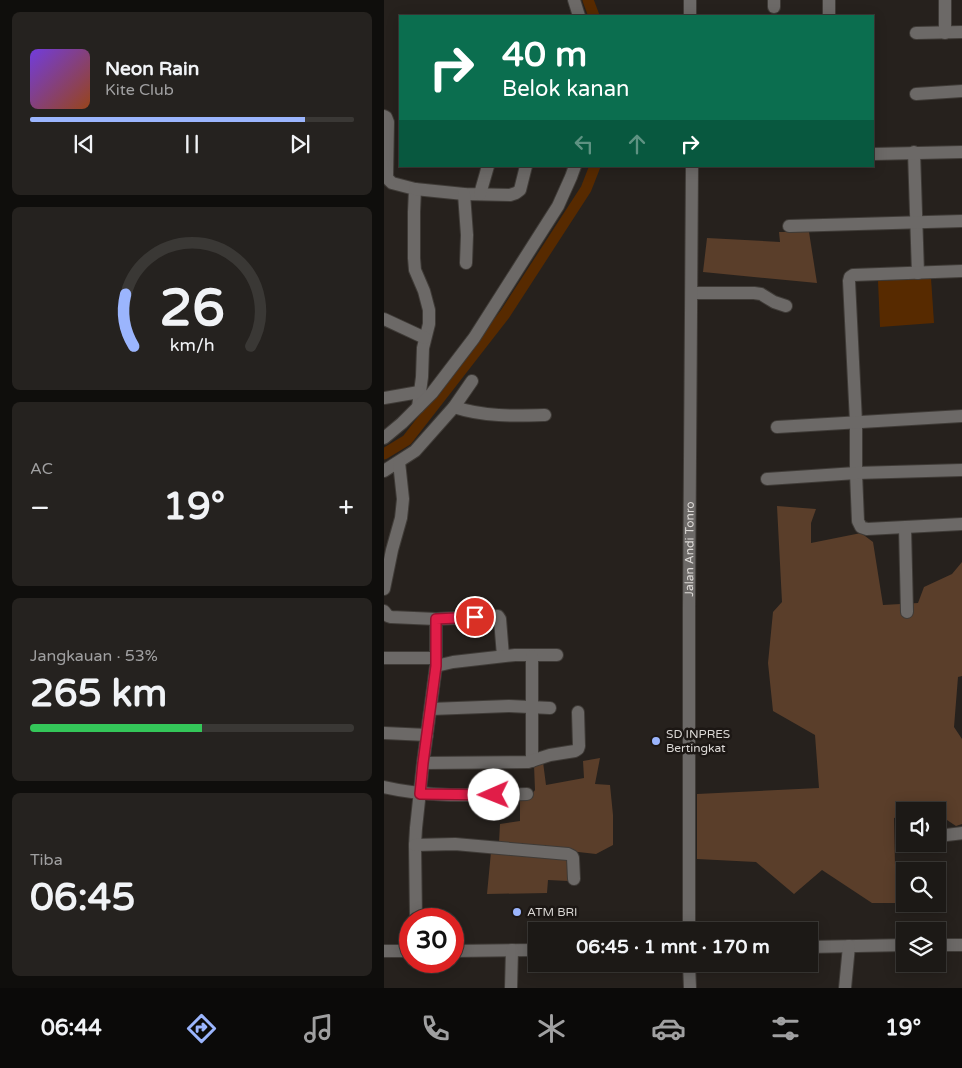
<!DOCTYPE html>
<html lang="id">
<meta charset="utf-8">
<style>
body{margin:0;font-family:"Varela Round",sans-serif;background:#25221f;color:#f1f3f6;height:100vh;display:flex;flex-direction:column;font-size:19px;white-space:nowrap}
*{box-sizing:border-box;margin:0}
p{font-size:16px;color:#a0a0a1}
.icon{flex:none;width:28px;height:28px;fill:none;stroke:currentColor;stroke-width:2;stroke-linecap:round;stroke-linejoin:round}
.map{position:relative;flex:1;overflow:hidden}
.details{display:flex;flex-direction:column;gap:12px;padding:12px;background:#0f0e0c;width:384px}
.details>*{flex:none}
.guide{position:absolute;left:15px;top:15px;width:475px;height:152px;border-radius:0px;box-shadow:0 2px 12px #0003,0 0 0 1px #3a3835;background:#0b6e4f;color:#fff;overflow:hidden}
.buttons{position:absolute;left:512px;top:802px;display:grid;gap:10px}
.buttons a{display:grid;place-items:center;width:50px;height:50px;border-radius:0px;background:#1c1916;box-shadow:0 2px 12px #0003,0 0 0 1px #3a3835;font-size:25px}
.speed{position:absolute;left:15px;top:908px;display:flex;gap:10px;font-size:25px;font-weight:700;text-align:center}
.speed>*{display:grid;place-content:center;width:65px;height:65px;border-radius:50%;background:#1c1916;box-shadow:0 2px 12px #0003,0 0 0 1px #3a3835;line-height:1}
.speed .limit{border:8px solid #d22;background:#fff;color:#111}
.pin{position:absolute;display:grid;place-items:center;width:42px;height:42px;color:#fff;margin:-21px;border:2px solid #fff;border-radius:50%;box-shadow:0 1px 5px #0007}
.me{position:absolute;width:55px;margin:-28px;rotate:269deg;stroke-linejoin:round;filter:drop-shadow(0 0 4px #0008)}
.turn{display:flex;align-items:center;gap:18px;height:105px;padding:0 20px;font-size:22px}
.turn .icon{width:65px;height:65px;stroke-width:2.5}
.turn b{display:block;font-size:35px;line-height:42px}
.lanes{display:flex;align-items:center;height:48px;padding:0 20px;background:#0003;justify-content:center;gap:25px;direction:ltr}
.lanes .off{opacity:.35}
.big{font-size:38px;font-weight:700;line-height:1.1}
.details .card{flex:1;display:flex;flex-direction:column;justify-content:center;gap:8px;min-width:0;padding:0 18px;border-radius:8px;background:#25221f}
.details .dial{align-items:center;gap:0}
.dial svg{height:130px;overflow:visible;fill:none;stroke:#3a3835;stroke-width:7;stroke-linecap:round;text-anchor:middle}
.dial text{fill:#f1f3f6;stroke:none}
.song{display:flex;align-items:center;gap:15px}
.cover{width:60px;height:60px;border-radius:8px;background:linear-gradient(135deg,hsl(260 70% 55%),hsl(20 70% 35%))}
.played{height:5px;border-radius:2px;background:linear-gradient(90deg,#9bb5fd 85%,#3a3835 85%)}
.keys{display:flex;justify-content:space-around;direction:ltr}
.heat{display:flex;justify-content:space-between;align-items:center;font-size:28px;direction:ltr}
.charge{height:8px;border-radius:4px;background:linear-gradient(90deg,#34c759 53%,#3a3835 0)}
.trip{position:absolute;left:144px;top:922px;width:290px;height:50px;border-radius:0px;background:#1c1916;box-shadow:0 2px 12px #0003,0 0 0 1px #3a3835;font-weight:700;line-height:50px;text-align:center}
.tabs{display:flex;height:80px;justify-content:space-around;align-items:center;background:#0b0a09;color:#a0a0a1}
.tabs .icon{width:35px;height:35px}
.tabs .selected{color:#9bb5fd}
.tabs b{font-size:22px;color:#f1f3f6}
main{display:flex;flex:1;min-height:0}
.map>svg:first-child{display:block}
.green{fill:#5a3e2a}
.water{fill:#572a00}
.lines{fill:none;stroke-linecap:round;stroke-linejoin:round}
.canal{stroke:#572a00;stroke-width:11}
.minor-casing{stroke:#3f3b37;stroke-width:14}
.minor{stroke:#6c6967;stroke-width:12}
.route-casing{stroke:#92132f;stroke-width:12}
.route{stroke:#e11d48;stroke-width:9}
.poi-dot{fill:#9bb5fd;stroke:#1c1714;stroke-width:2}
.labels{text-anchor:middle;stroke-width:5;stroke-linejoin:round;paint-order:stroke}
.street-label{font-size:12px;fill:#dcd9d6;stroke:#1c1714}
.poi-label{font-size:12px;fill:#dcd9d6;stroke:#1c1714;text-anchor:start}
</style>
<main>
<section class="details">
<div class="card">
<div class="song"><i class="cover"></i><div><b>Neon Rain</b><p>Kite Club</p></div></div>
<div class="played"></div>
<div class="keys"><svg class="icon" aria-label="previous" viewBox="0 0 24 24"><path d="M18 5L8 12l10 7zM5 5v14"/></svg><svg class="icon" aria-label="pause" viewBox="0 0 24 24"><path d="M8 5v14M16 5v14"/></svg><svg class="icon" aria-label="next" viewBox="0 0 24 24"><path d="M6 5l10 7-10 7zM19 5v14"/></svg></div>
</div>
<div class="card dial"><svg viewBox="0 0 100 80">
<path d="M14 69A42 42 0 1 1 86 69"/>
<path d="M14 69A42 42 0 0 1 9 37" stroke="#9bb5fd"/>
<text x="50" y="56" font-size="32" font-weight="700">26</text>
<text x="50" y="72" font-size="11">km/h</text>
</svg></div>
<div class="card"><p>AC</p>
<div class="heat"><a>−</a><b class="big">19°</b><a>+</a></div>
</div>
<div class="card"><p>Jangkauan · 53%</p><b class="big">265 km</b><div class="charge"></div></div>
<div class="card"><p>Tiba</p><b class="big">06:45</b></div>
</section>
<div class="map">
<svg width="579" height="988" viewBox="0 0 579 988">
<rect width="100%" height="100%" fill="#26211d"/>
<g class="green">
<path d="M395,232H425L433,283L319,272L323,238L396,242Z"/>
<path d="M393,506L432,509L427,523V543L477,533L489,542L499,605L534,603L540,587L568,574L578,562V676L574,677L570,727L578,739V824L572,826L554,814V811H521V816L510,818L511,866L551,863V871H521V903H488L438,870L410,894L372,862L313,859V794L435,788L431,735L389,711L384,663L389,612L398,602Z"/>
<path d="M216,758L211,784L226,785L229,815V845L212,854L115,843L116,824L136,821V798L146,797L151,790L150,765L159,762L162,785L200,778L199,761Z"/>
<path d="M107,852L184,858L185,881L164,880L163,893L103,894Z"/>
</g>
<path class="water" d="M547,278L550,323L496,327L494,281Z"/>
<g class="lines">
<g class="canal">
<path d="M204,0L210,16"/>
<path d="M0,454L23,440L121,314L202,189L211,166"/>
</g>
<g class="minor-casing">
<g id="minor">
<path d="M190,0L195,16"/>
<path d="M306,0V16"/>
<path d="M390,0V7"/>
<path d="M445,0V16"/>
<path d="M532,33L579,32"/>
<path d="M561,33V0"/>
<path d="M532,94L579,91"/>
<path d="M0,116L2,117L4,122L3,178L8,183L31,189L30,212V258L31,270L40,291L45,310V324L39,348L38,377L34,407"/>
<path d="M530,152L534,273"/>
<path d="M489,154L579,152"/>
<path d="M31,189L80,194L126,195L132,193L136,190L142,166"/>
<path d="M80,194L83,235L82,263"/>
<path d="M96,194L104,166"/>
<path d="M405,226L579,221"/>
<path d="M579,271L469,275L466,277L465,281L472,422V473L474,521L477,527L483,529L579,524"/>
<path d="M308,293H370L377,294L390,302L402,306"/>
<path d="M0,319L41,338"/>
<path d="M0,398L35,392"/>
<path d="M70,407C101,417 129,416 161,415"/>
<path d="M393,427L579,416"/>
<path d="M0,438L18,423L48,393L90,338L174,206L187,177L191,166"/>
<path d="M0,471L31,451L70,407L88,381"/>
<path d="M383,479L472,473L579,470"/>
<path d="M521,528L523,612"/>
<path d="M0,589L8,550L17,518L18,509L19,499L15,462"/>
<path d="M0,611L4,616L7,617L52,619V666L39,763L32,828L31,845L32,919"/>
<path d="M52,619L114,616L116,619L119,656"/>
<path d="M0,658H52"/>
<path d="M52,666L69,662L131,655H173"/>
<path d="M47,709L125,706L166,708"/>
<path d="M0,733L43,735"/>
<path d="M148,761V656"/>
<path d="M39,763L144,762L166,755L191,751L194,749L195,746L194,712"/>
<path d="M0,787C47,798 95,795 143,794"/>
<path d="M554,836L579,833"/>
<path d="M31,845L71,844L184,854L188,856L189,858L190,879"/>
<path id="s1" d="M305,931V607L308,166"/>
<path d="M554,945H579"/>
<path d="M425,947L521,945"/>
<path d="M0,951H26"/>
<path d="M69,951L152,950"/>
<path d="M305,964L306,988"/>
<path d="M127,988L128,950"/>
<path d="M461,988L465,946"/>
</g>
</g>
<use href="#minor" class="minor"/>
</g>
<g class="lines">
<g class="route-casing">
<path id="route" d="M91,617L52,619V666L39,763L36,794L110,795"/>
</g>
<use href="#route" class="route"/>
</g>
<g class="poi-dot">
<circle cx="272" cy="741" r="5"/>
<circle cx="133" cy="912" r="5"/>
</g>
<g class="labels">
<g class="street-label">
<text dy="4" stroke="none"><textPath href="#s1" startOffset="382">Jalan Andi Tonro</textPath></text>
</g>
<g class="poi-label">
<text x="282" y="738">SD INPRES<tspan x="282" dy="14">Bertingkat</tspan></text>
<text x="143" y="916">ATM BRI</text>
</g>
</g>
</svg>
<div class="buttons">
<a><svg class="icon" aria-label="sound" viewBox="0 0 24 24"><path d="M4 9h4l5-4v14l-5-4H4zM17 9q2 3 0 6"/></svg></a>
<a><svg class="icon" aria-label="search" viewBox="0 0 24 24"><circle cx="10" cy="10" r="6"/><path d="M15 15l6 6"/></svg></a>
<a><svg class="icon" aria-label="layers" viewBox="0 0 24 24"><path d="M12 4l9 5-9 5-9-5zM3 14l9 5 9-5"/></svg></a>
</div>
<div class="speed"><div class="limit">30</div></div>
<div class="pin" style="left:91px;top:617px;background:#d93025"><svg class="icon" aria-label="arrive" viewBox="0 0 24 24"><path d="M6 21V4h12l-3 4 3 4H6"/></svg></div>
<svg class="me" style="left:110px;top:795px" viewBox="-20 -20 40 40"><circle r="19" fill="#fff"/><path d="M0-13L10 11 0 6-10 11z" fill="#e11d48"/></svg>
<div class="trip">06:45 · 1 mnt · 170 m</div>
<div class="guide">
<div class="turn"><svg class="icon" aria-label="right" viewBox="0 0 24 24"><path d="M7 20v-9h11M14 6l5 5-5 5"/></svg><div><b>40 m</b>Belok kanan</div></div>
<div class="lanes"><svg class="icon off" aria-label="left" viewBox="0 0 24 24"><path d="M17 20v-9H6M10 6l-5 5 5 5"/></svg><svg class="icon off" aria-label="ahead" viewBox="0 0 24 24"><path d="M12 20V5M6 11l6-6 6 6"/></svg><svg class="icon" aria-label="right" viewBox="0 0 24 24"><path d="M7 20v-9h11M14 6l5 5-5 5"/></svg></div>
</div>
</div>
</main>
<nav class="tabs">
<b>06:44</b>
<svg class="icon selected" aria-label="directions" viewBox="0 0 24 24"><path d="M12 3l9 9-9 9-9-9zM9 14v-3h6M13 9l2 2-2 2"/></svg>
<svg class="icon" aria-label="music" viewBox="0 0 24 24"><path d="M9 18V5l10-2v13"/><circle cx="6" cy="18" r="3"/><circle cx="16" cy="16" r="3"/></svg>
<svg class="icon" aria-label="phone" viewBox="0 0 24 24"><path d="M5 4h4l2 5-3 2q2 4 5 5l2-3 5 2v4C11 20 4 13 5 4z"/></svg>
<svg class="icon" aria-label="climate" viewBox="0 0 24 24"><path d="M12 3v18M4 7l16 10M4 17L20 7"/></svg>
<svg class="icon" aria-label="car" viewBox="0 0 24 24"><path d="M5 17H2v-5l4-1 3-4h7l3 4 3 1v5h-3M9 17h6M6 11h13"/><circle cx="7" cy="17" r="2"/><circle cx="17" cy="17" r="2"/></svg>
<svg class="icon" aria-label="filters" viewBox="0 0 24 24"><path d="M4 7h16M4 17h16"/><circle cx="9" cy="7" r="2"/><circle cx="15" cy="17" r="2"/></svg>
<b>19°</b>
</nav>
